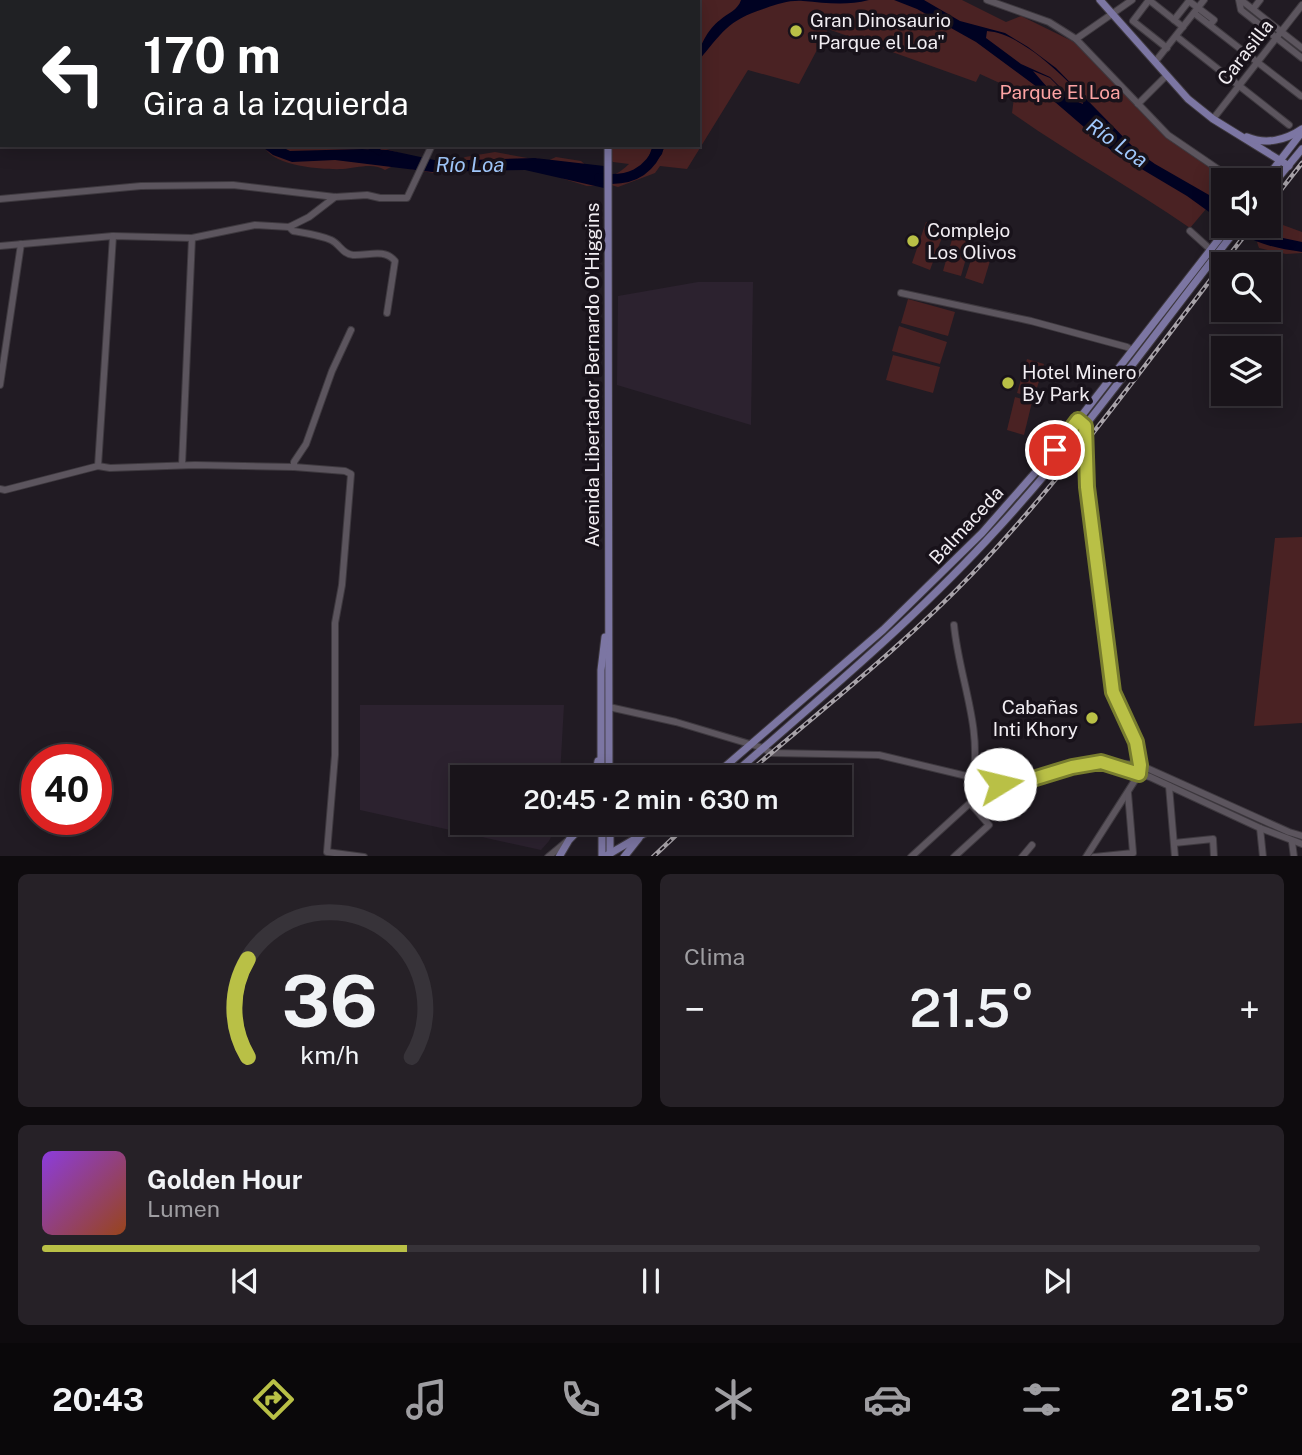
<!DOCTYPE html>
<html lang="es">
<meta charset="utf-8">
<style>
body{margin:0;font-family:"Public Sans",sans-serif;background:#262127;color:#f1f3f6;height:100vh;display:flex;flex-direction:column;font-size:26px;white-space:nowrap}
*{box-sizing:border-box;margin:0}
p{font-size:23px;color:#9f9ea2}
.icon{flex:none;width:38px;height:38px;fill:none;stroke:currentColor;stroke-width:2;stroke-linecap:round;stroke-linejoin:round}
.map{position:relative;height:856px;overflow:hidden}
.sheet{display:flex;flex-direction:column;gap:18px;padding:18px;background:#0e0b0e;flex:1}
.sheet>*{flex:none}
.guide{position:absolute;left:0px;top:0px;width:700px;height:147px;box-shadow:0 4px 18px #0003,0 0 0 2px #373339;background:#202124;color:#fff;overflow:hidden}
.tools{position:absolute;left:1211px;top:168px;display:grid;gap:14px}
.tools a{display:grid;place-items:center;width:70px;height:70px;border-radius:0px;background:#19141a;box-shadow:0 4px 18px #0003,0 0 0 2px #373339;font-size:35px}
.speed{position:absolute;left:21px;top:744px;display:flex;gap:14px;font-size:35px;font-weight:700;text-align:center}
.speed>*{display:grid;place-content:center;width:91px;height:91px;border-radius:50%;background:#19141a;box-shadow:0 4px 18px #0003,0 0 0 2px #373339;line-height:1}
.speed .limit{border:10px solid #d22;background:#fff;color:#111}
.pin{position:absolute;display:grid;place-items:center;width:60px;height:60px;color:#fff;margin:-30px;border:4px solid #fff;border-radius:50%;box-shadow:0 2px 7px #0007}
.me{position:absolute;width:77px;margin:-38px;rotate:81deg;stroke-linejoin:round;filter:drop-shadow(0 0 5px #0008)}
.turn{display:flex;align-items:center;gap:24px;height:147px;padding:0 28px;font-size:32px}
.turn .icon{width:91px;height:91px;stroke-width:2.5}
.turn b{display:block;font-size:49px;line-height:60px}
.big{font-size:52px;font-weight:600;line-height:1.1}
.sheet .card{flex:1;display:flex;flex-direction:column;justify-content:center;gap:10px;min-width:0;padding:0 24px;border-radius:10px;background:#262127}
.sheet .dial{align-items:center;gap:0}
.dial svg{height:182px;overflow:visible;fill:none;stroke:#373339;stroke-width:7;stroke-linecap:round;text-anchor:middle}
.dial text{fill:#f1f3f6;stroke:none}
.song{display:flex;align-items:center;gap:21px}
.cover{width:84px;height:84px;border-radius:10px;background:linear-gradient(135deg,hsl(270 70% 55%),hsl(20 70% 35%))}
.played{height:7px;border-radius:4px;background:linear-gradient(90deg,#b9c046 30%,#373339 30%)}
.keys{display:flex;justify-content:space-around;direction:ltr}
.heat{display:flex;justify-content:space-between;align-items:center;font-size:38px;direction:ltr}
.sheet .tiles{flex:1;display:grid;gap:18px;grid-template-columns:1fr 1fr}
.card:last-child{grid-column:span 2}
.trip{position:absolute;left:450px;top:765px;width:402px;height:70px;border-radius:0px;background:#19141a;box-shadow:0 4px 18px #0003,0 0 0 2px #373339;font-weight:600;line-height:70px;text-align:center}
.menu{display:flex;height:112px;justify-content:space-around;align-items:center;background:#0a080a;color:#9f9ea2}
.menu .icon{width:49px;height:49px}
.menu .selected{color:#b9c046}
.menu b{font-size:32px;color:#f1f3f6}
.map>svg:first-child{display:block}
.built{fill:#2c222f}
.green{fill:#4a2223}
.water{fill:#000222;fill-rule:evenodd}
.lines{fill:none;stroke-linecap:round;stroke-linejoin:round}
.canal{stroke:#000222;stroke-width:6}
.river{stroke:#000222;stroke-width:10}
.minor-casing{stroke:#3e393f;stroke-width:8}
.major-casing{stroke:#3e393f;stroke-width:9}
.minor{stroke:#5c555e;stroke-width:6}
.major{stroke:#7c76a3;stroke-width:7}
.rail-casing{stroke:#a8a3a9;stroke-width:4.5}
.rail{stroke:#18121a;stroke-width:2;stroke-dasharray:5;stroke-linecap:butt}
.route-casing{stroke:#787d2e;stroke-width:18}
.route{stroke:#b9c046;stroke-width:12}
.poi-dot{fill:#b9c046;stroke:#18121a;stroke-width:2.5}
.labels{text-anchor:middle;stroke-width:7;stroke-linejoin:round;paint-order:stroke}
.poi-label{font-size:19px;fill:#f1edf2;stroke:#18121a;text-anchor:start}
.street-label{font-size:19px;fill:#f1edf2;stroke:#18121a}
.park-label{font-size:19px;fill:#fca3a3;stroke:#18121a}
.water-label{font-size:21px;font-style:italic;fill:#a0c7fb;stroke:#18121a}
</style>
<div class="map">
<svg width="1302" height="857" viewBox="0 0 1302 857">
<rect width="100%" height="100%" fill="#211b23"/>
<g class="built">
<path d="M698,282H753L751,425L617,385L618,296Z"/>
<path d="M360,705H564L560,776L564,777H462V822L558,823L549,841L541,850L360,810Z"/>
</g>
<g class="green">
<path d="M648,0H962L1006,22L1021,16L1074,42L1172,141L1227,180H1223V189L1221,193L1223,194V200L1217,196L1190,228C1132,188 1070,154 1012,113L1015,90L980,74L976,82L828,29L799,84L748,70L687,169L660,166L655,173L618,187L611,185L587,186L564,179L541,168L487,169L439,174L393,166L385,170C374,162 355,168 343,169C323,170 269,166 264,145H372L428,161L460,160L465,157L495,152L533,159L537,158L545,162L556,157L581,161L599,177C613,177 618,174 629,164L613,162L610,159L611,145H698V2Z"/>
<path d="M1269,220L1302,232V253L1286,254L1259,248L1257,242L1268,232L1269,228L1264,226H1269Z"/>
<path d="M926,222L945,229L930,270L912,263Z"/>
<path d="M953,236L971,241L961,276L943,271Z"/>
<path d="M976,245L993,251L983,284L965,278Z"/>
<path d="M908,299L955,312L948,336L901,323Z"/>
<path d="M899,326L947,342L940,364L892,351Z"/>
<path d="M893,355L940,367L933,393L886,380Z"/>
<path d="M1027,359L1044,364L1034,398L1017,393Z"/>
<path d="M1015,397L1032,402L1024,435L1007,430Z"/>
<path d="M1302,537V723L1254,726L1275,538Z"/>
</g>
<g class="water">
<path d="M741,0H869C846,6 826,3 803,1C790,0 778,4 766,8C727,20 723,32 698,61C698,47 708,29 720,20C728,13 738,10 741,0Z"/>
<path d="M894,0H924L960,21L1005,33L1028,47L1056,68L1138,152L1155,164L1223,203V222L1187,196L1113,152L1041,90L976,42L917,9ZM987,31C1019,33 1061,73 1082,96L1083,104L1073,100L1050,77L1021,64L986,38ZM1033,71L1050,78L1063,91V97L1059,99L1055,96Z"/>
<path d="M260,145H278L290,151L362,149L388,150L439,161L535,158L604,166V188L525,170L432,172L335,160L292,162L273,155Z"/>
<path d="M653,145H664L662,154L654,163H650L648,159Z"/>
<path d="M1229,226H1258L1283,238L1302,242V252C1272,248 1254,243 1229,226Z"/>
</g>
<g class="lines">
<g class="canal">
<path d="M255,2V0"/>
<path d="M367,145L379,152"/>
</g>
<path class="river" d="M599,178C627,182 649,174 660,145"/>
<g class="minor-casing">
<g id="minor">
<path d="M303,0L306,2"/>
<path d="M414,0L418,2"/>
<path d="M987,0L1049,22L1076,39L1168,135L1234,180"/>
<path d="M1149,0L1133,21L1167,48"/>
<path d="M1149,0L1183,27"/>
<path d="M1239,0L1241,10L1302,58"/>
<path d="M1241,0L1302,48"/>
<path d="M250,2L251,0"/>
<path d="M265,2V0"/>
<path d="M288,2V0"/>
<path d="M452,2L453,0"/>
<path d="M502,2L503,0"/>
<path d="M1253,9L1260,0"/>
<path d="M1194,13L1301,96"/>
<path d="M1174,20L1189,1L1214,20L1210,25"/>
<path d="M0,32H2"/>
<path d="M1176,36L1289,125"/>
<path d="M1076,39L1132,0"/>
<path d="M1155,62L1204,0"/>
<path d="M1138,104L1166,76"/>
<path d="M1213,119L1302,5"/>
<path d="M0,199L141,186L233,185L335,197L367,195L380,198H407L432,145"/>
<path d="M289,227L293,231C305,233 319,235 331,240C340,244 342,254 353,255C368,256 384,248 395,261L387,313"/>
<path d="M1190,231L1211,250"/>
<path d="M0,246L113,236L192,238L255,225L289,227L309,217L335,197"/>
<path d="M901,293L1031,321L1127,347L1132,350"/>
<path d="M0,385L21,244"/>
<path d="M1078,420L1085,426L1087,487L1113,692L1136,742L1140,765L1139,774L1086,857"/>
<path d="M182,465L192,238"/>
<path d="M98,466L113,236"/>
<path d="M294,467L345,471L351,474L342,585L335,623V755L327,852L364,857"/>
<path d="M0,489L5,490L98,466L110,468L195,465L294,467V462L306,444L332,371L351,330"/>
<path d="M954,625C959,678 982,725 973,779"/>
<path d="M609,707L676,722L763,748L771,753L879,755L1000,784L1023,782L1072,767L1101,762L1140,765L1289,832L1302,836"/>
<path d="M1113,766L1150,777L1260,828L1302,844"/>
<path d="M1169,786L1175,857"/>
<path d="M1260,828L1263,857"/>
<path d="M1292,842L1294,857"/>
<path d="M1174,843L1213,839L1214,857"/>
<path d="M548,857L566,842"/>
<path d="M911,857L970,803L989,825L954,857"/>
<path d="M1022,857L1032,845"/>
<path d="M1094,857L1133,853L1128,793"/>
</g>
</g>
<g class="major-casing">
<g id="major">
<path d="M1100,0L1188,99L1213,119L1289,166"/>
<path d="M640,2L641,0"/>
<path d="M1247,137C1266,145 1286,140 1302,129"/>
<path d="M608,145L609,777"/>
<path d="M1265,180L1302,132"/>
<path d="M1269,189L1302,149"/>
<path d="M595,777L598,761"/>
<path d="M601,777V670L605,637"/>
<path d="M713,777L883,630L982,533L1055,450L1229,226"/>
<path d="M730,777C818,700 908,625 987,540C1079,442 1156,331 1239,226"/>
<path d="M602,822V857"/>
<path d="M610,822V854"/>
<path d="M559,857L569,840L586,822"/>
<path d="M604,857L664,822"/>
<path d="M624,857L639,838"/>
</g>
</g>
<use href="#minor" class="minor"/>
<use href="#major" class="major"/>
<g class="rail-casing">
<g id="rail">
<path d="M1269,205L1302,163"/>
<path d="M743,777C821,710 902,647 973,573C1075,466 1161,342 1252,226"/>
<path d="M653,857L690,822"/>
</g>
</g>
<use href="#rail" class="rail"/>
</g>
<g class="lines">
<g class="route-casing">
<path id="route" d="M1000,784L1023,782L1072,767L1101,762L1139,774L1140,765L1136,742L1113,692L1087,487L1085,426L1078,420L1055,450"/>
</g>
<use href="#route" class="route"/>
</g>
<g class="poi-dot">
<circle cx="796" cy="31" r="7"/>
<circle cx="913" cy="241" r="7"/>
<circle cx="1008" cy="383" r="7"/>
<circle cx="1092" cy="718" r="7"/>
</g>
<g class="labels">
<g class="poi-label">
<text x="810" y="27">Gran Dinosaurio<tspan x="810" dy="22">"Parque el Loa"</tspan></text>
<text x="927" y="237">Complejo<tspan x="927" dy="22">Los Olivos</tspan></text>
<text x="1022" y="379">Hotel Minero<tspan x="1022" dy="22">By Park</tspan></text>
<text x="1078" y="714" text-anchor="end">Cabañas<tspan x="1078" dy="22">Inti Khory</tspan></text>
</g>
<g class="street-label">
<text transform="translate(1245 52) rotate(-52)" y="7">Carasilla</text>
<text transform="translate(592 375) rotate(-90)" y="7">Avenida Libertador Bernardo O'Higgins</text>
<text transform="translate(966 525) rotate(-47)" y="7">Balmaceda</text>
</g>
<g class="park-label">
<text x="1060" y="99">Parque El Loa</text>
</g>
<g class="water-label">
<text transform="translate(1117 143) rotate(35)" y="7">Río Loa</text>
<text x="470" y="172">Río Loa</text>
</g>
</g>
</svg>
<div class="tools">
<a><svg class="icon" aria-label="sound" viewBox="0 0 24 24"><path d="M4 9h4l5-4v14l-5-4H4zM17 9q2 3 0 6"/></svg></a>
<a><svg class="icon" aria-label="search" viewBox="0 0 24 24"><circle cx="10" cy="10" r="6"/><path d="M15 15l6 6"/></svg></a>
<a><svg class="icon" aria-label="layers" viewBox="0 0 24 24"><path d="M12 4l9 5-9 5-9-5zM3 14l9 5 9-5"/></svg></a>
</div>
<div class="speed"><div class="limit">40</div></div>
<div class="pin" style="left:1055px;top:450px;background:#d93025"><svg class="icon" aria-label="arrive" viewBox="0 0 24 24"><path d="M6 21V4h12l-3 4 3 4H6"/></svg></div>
<svg class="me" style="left:1000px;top:784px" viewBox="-20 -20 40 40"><circle r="19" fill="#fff"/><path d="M0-13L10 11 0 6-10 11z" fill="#b9c046"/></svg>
<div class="trip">20:45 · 2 min · 630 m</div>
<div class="guide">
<div class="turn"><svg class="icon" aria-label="left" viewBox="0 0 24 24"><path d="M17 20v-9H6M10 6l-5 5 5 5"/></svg><div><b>170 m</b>Gira a la izquierda</div></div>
</div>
</div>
<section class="sheet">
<div class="tiles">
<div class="card dial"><svg viewBox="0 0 100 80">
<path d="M14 69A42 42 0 1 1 86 69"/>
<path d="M14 69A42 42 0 0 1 14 26" stroke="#b9c046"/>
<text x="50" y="56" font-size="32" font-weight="700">36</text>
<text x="50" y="72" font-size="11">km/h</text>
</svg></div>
<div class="card"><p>Clima</p>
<div class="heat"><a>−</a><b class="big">21.5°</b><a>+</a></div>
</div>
<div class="card">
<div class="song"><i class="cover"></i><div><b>Golden Hour</b><p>Lumen</p></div></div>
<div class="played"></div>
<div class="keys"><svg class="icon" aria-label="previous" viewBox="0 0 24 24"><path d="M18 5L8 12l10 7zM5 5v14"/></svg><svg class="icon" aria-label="pause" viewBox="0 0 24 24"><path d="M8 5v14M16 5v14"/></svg><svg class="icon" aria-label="next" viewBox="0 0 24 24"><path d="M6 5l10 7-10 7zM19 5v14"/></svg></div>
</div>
</div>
</section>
<nav class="menu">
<b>20:43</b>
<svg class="icon selected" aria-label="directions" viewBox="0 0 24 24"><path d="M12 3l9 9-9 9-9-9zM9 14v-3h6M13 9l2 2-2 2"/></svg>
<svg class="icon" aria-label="music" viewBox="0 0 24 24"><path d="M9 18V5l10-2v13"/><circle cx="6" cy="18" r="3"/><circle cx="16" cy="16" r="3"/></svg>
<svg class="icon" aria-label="phone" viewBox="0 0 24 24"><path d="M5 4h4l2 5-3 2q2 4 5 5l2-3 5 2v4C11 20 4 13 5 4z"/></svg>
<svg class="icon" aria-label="climate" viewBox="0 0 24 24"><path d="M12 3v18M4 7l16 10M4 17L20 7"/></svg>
<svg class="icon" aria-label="car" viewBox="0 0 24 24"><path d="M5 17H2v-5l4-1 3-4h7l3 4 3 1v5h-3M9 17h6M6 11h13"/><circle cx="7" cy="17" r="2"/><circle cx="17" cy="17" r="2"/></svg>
<svg class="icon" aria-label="filters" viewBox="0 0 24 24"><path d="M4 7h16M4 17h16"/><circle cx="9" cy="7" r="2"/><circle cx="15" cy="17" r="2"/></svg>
<b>21.5°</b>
</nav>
